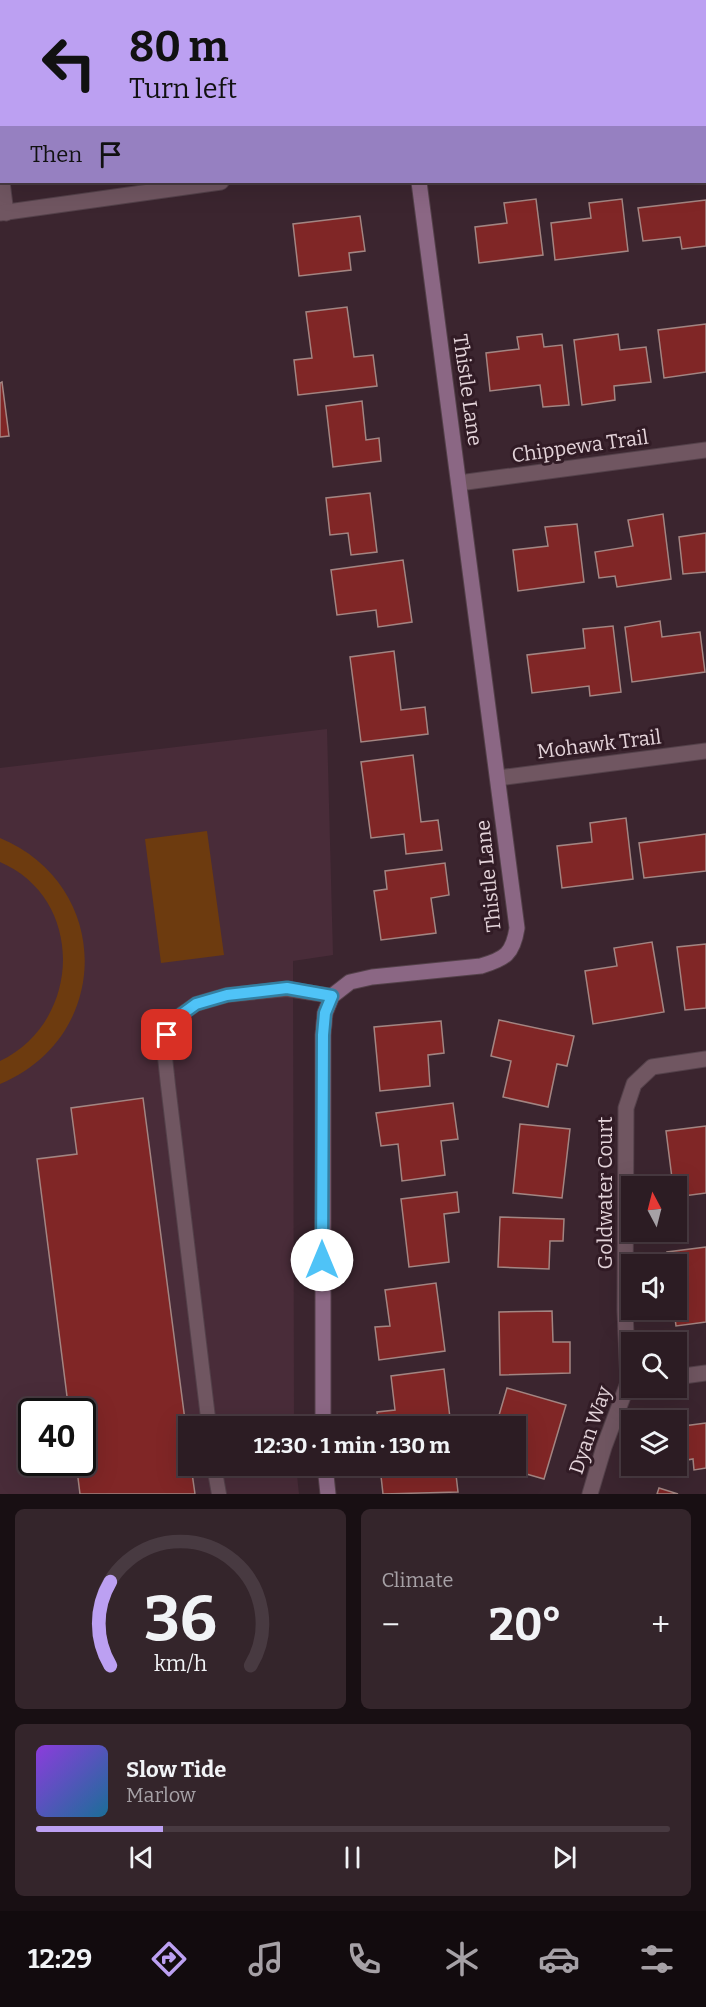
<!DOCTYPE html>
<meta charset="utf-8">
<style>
body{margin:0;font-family:Bitter,serif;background:#34252b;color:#f1f3f6;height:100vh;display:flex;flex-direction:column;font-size:22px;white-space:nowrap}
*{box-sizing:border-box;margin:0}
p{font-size:20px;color:#a6a1a6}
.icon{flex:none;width:33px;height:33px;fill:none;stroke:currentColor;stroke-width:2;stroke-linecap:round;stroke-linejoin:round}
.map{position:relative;height:1494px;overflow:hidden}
.sheet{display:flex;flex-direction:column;gap:15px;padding:15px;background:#180f13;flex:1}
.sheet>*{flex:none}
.guide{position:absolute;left:0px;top:0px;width:706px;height:183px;box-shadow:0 6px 24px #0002,0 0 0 2px #483a41;background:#bca0f2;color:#111;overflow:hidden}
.needle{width:39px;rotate:353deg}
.buttons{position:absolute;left:621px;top:1176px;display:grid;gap:12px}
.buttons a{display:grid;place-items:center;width:66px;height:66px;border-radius:0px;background:#2c1c23;box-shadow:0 6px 24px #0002,0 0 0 2px #483a41;font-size:30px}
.speed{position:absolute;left:18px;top:1398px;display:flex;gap:12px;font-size:30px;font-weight:700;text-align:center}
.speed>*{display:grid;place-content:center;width:78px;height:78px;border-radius:50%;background:#2c1c23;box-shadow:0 6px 24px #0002,0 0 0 2px #483a41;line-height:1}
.speed .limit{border:3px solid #111;border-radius:9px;background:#fff;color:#111}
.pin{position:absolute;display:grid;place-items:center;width:51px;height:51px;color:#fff;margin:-26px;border-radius:12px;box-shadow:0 3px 9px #0006}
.me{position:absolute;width:66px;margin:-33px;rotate:0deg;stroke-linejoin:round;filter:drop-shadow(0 0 4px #0008)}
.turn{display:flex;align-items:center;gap:21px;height:126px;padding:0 30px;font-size:27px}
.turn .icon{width:78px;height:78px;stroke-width:2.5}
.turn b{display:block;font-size:42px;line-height:51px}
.then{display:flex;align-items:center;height:57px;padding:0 30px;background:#0003;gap:12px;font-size:22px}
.big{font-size:45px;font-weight:700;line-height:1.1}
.sheet .widget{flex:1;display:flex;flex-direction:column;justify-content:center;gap:9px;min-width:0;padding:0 21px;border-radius:9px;background:#34252b}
.sheet .dial{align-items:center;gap:0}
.dial svg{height:156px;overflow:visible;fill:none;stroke:#483a41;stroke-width:7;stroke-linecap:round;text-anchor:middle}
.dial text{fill:#f1f3f6;stroke:none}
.song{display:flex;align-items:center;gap:18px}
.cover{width:72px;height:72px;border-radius:9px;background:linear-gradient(135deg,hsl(270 70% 55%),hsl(200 70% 35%))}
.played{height:6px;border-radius:3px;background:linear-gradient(90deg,#bca0f2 20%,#483a41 20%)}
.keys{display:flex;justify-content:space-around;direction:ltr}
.heat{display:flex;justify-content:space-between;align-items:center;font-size:33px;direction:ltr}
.sheet .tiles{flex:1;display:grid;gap:15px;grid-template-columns:1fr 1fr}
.widget:last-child{grid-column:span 2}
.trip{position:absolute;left:178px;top:1416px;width:348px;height:60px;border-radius:0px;background:#2c1c23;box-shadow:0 6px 24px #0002,0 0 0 2px #483a41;font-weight:700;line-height:60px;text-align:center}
.menu{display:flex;height:96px;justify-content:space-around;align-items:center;background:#120b0e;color:#a6a1a6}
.menu .icon{width:42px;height:42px}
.menu .selected{color:#bca0f2}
.menu b{font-size:27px;color:#f1f3f6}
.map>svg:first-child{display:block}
.built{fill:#492c39;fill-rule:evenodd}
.green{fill:#6d3b0f}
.building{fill:#802626;stroke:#a38582;stroke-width:1.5}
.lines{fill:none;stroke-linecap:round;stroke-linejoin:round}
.lane-casing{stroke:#54414a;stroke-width:16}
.street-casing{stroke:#54414a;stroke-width:17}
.secondary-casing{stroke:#54414a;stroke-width:17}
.lane{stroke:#705661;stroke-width:14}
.street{stroke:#705661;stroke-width:15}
.secondary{stroke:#8b6784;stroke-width:15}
.route-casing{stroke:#337fa1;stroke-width:15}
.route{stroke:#4fc3f7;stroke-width:10}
.labels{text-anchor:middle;stroke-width:6;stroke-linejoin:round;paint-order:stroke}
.street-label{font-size:20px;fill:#e4d4da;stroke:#311b25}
</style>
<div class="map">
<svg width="706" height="1494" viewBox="0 0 706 1494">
<rect width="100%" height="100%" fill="#3b252f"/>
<path class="built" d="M327,729L333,955L293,961L294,1426H189V1466H296L299,1494H0V768ZM32,1412H82V1462H32Z"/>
<g class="green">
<path d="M207,831L224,955L161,963L145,839Z"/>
<path d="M0,838C113,885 113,1037 0,1084V1061C82,1022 86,899 0,862Z"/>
</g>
<g class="building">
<rect x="163" y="0" width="52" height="2"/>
<path d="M675,0H706V38L705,2Z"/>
<path d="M536,199L543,255L479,263L475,227L507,223L504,203Z"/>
<path d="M622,199L628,251L555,260L551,223L591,218L589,203Z"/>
<path d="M706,200V246L682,249L680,237L643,241L638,208Z"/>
<path d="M360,216L365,251L349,253L351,270L299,276L293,224Z"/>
<path d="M347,307L354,357L373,355L377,386L298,395L294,360L312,358L306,312Z"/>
<path d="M706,324V372L664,378L658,330Z"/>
<path d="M542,334L544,347L562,345L569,405L543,407L540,385L490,391L486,353L519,349L517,337Z"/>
<path d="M618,334L620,350L646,347L651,382L614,386L615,400L582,405L574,340Z"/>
<path d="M2,382L9,436L0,437V383Z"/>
<path d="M362,401L366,440L379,438L381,461L333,467L326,406Z"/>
<path d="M370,493L377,552L351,555L348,533L330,535L326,498Z"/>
<path d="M663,514L671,579L617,587L615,576L599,578L595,552L633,546L628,520Z"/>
<path d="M577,524L584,582L518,591L513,550L548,546L545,527Z"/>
<path d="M706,533V572L683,574L679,537Z"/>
<path d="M403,560L412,622L378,627L376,610L337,615L331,570Z"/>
<path d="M660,621L662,637L700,632L705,672L632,682L625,627Z"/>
<path d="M613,626L621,692L590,696L589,686L532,693L527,655L585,648L583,629Z"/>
<path d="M394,651L401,710L425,707L428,734L361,742L350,657Z"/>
<path d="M413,755L421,822L438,820L442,850L406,854L404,834L371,838L361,762Z"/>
<path d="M626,818L633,879L562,888L557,846L592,842L590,823Z"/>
<path d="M706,834V871L644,878L639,843Z"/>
<path d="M445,863L449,895L431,898L436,933L381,940L374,891L387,889L385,871Z"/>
<path d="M652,942L664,1012L593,1024L585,971L617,966L614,948Z"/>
<path d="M706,944V1008L685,1010L677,947Z"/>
<path d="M499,1020L574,1036L567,1066L557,1064L548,1107L503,1097L511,1061L491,1056Z"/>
<path d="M441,1021L444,1053L428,1055L430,1086L380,1091L374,1027Z"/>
<path d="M143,1098L189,1451V1466H191L195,1494H80L76,1462H82V1412H69L37,1159L77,1154L71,1108Z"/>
<path d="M453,1103L458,1139L441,1141L445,1175L402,1181L398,1144L381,1146L376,1113Z"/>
<path d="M520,1124L570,1129L562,1198L513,1193Z"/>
<path d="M706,1126V1193L676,1197V1186H673L666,1131Z"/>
<path d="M457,1192L459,1212L444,1214L449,1262L409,1267L401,1199Z"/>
<path d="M500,1217L564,1219L563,1241H550L549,1269L498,1267Z"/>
<path d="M706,1247V1322L676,1326L674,1310H676V1264H669L667,1252Z"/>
<path d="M436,1283L445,1351L379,1360L375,1327L390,1326L385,1290Z"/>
<path d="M552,1311L553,1342H570V1373L500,1375L499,1312Z"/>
<path d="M444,1369L451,1426H379L377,1412L395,1410L391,1376Z"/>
<path d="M507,1388L566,1405L544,1479L502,1467L503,1466H516V1426L497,1422Z"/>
<path d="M706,1423V1468L694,1470L693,1459L676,1462V1427Z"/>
<path d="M393,1466H455L458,1492L383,1494L380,1467Z"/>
<path d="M659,1488L678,1494H657Z"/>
</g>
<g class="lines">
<g class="lane-casing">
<g id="lane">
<path d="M209,1426L168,1085L164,1048L169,1023L196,1004L227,995L287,989L332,996"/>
<path d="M214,1466L219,1494"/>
</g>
</g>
<g class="street-casing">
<g id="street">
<path d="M294,0V2"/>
<path d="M0,163L2,175"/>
<path d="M2,182L6,213"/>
<path d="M0,213L221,182"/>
<path d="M459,483L706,450"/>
<path d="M498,778L706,751"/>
<path d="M676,1377L706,1373"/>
<path d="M590,1494L604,1447L628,1383L625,1310L626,1108L634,1084L652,1067L706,1059"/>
</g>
</g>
<g class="secondary-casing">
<g id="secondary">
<path d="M705,121H706"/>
<path d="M323,1426V1035L325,1013L332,996L350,982L372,977L481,966C505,959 513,954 517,928L419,182"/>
<path d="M325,1466L328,1494"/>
</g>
</g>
<use href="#lane" class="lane"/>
<use href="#street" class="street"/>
<use href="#secondary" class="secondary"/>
</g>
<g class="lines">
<g class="route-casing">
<path id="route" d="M167,1035L170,1023L196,1004L227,995L287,988L332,996L325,1013L323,1035L322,1260"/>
</g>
<use href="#route" class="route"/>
</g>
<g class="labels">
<g class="street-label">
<text transform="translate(468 390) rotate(82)" y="7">Thistle Lane</text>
<text transform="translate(580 446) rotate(-8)" y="7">Chippewa Trail</text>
<text transform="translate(599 744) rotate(-7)" y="7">Mohawk Trail</text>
<text transform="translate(488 876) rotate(-96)" y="7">Thistle Lane</text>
<text transform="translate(605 1193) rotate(-90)" y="7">Goldwater Court</text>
<text transform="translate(590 1430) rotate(-71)" y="7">Dyan Way</text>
</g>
</g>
</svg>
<div class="buttons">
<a><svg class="needle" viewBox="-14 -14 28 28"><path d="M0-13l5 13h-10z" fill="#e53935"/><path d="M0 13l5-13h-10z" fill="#a6a1a6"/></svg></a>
<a><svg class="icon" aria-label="sound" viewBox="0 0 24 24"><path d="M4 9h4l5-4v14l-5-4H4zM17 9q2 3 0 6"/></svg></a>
<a><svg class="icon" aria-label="search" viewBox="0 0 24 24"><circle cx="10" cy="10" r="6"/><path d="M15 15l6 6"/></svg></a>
<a><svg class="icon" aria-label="layers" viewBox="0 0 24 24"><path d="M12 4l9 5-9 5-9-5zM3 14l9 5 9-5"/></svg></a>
</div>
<div class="speed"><div class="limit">40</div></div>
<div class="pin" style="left:167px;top:1035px;background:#d93025"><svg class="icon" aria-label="arrive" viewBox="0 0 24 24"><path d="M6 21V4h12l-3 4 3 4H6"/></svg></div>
<svg class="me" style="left:322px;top:1260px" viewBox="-20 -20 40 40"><circle r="19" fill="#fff"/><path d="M0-13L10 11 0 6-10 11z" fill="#4fc3f7"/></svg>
<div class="trip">12:30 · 1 min · 130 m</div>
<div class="guide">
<div class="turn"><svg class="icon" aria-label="left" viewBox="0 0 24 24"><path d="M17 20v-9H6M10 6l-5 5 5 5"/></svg><div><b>80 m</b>Turn left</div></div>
<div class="then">Then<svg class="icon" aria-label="arrive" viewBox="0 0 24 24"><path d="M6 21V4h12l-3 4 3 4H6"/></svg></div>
</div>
</div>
<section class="sheet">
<div class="tiles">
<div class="widget dial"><svg viewBox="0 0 100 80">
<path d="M14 69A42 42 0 1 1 86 69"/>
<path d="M14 69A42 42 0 0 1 14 26" stroke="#bca0f2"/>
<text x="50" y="56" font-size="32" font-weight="700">36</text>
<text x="50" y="72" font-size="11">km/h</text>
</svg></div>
<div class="widget"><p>Climate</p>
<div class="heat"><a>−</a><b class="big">20°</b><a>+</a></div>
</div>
<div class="widget">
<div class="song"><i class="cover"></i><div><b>Slow Tide</b><p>Marlow</p></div></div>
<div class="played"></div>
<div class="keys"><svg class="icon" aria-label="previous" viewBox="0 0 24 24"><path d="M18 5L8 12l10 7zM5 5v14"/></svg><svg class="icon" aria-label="pause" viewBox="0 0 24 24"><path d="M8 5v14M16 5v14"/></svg><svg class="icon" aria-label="next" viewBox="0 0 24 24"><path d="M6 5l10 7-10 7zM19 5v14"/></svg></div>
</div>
</div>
</section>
<nav class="menu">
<b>12:29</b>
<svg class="icon selected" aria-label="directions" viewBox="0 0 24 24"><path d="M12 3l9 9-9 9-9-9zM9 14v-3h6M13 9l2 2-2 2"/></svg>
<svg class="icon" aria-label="music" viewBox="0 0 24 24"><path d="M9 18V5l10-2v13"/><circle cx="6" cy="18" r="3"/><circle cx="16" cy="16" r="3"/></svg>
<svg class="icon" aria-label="phone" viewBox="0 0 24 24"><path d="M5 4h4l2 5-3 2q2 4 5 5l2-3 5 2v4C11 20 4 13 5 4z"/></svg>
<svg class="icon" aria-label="climate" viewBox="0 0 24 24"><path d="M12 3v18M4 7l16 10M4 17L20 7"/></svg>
<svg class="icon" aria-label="car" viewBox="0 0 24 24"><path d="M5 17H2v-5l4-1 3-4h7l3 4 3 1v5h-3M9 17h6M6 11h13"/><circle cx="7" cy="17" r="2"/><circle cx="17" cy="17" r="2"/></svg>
<svg class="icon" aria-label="filters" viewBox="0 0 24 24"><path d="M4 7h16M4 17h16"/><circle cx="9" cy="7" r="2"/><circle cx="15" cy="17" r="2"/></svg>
</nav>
